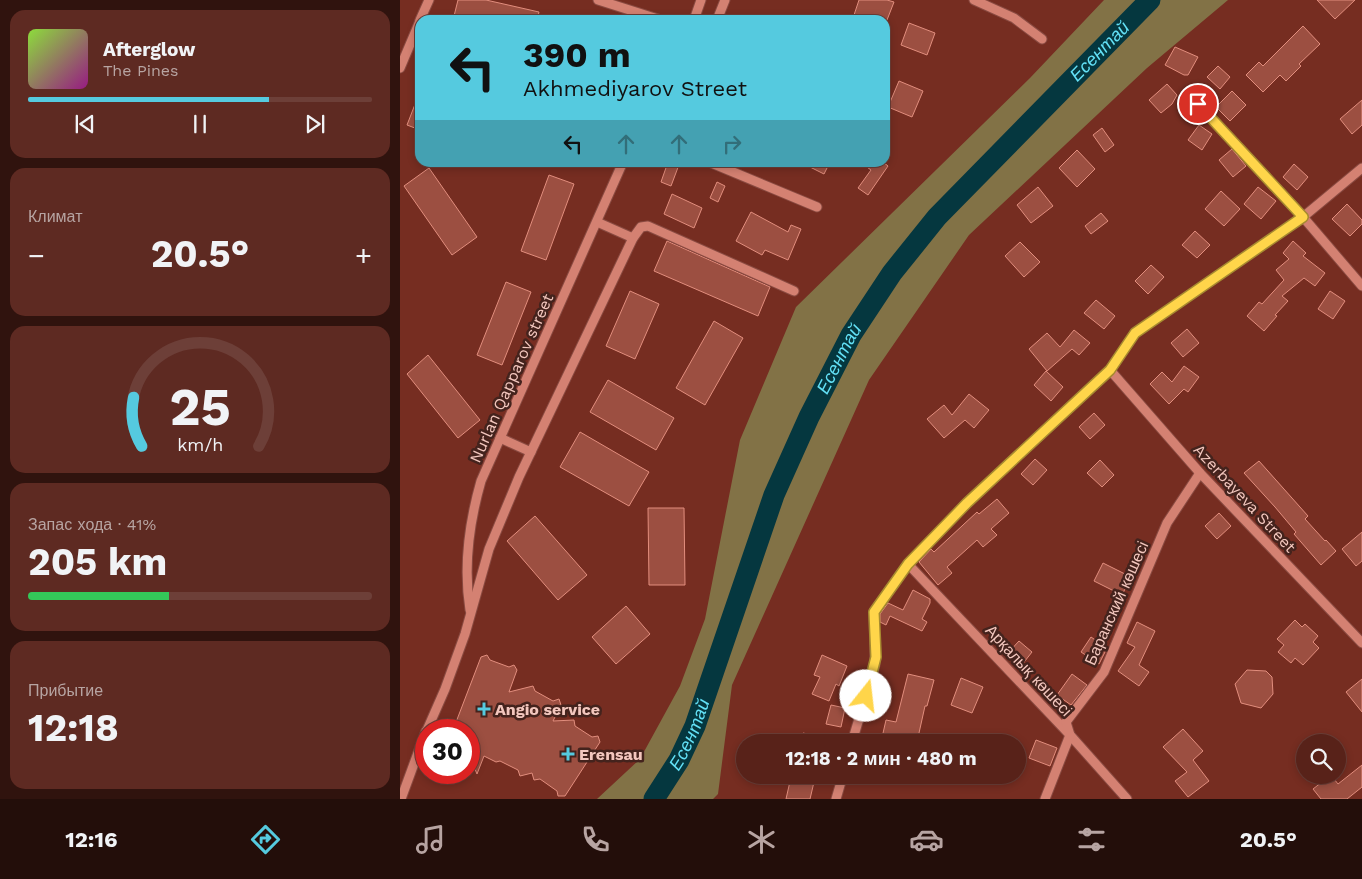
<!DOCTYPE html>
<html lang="ru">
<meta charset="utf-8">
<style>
body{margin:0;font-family:"Work Sans",sans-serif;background:#5e2a22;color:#f1f3f6;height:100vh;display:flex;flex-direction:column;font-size:19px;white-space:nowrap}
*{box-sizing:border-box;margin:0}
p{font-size:16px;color:#b7a4a2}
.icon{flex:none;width:28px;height:28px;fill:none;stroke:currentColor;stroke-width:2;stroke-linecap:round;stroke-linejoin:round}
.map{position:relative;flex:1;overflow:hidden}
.side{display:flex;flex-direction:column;gap:10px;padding:10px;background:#30130e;width:400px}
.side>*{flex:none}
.top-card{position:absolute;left:15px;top:15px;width:475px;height:152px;border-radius:15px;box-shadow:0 2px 8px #0003,0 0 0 1px #6d3f38;background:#55cadf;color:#111;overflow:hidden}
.controls{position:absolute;left:896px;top:734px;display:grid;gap:10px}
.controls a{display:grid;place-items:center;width:50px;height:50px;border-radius:50%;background:#582219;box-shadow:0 2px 8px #0003,0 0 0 1px #6d3f38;font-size:25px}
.speed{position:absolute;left:15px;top:719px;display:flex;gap:10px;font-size:25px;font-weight:700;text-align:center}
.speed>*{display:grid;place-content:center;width:65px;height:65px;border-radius:50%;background:#582219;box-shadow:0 2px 8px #0003,0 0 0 1px #6d3f38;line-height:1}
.speed .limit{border:8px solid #d22;background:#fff;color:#111}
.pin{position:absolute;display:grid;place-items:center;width:42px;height:42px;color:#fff;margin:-21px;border:2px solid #fff;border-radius:50%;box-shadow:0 1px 5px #0007}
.me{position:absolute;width:55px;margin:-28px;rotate:16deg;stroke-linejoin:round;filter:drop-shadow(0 0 4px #0008)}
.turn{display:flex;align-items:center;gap:18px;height:105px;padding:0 25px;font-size:22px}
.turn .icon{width:65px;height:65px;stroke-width:2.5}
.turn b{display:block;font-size:35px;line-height:42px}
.lanes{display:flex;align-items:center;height:48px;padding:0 25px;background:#0003;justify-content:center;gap:25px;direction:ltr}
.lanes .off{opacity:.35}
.big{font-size:38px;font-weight:700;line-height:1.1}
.side .widget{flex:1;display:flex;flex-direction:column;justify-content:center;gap:8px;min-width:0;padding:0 18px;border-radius:15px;background:#5e2a22}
.side .dial{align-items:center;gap:0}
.dial svg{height:130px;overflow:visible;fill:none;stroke:#6d3f38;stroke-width:7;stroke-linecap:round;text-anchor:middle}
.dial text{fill:#f1f3f6;stroke:none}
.song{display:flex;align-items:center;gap:15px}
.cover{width:60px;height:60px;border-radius:8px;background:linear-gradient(135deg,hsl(90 70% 55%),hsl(310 70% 35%))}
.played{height:5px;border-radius:2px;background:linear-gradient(90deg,#55cadf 70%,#6d3f38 70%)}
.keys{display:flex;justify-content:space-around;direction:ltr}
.heat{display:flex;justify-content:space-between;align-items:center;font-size:28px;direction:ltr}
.charge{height:8px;border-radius:4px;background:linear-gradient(90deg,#34c759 41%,#6d3f38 0)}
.trip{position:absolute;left:336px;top:734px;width:290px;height:50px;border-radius:25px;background:#582219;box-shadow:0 2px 8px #0003,0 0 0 1px #6d3f38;font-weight:700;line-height:50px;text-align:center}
.tabs{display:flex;height:80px;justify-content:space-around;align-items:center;background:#230e0a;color:#b7a4a2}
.tabs .icon{width:35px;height:35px}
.tabs .selected{color:#55cadf}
.tabs b{font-size:22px;color:#f1f3f6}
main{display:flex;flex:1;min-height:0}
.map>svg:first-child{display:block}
.green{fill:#827246}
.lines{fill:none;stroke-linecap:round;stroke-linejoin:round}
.river{stroke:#05373f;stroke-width:21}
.building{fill:#9c4f41;stroke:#e28e7e}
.minor-casing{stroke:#894a41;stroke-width:11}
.minor{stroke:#d48172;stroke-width:9}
.route-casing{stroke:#a68a30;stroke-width:12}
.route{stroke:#ffd54a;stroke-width:9}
.poi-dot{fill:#55cadf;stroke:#44231d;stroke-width:2}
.labels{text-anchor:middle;stroke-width:5;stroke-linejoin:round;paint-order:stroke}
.street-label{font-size:16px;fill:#f3c7be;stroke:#44231d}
.poi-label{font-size:16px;font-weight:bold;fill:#f3c7be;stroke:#44231d;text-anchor:start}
.water-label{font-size:18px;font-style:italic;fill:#63e1f7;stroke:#44231d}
</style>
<main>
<section class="side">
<div class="widget">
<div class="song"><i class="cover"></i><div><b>Afterglow</b><p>The Pines</p></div></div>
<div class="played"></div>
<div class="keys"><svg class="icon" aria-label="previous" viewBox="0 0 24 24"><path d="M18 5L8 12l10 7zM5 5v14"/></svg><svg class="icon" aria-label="pause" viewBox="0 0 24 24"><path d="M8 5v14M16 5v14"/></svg><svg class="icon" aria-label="next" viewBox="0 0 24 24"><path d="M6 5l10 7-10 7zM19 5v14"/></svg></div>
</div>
<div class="widget"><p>Климат</p>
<div class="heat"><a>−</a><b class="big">20.5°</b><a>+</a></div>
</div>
<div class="widget dial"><svg viewBox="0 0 100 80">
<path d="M14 69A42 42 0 1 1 86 69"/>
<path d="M14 69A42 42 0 0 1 9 39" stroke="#55cadf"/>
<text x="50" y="56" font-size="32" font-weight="700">25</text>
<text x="50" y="72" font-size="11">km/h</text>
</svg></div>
<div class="widget"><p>Запас хода · 41%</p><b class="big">205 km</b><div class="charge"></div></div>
<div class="widget"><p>Прибытие</p><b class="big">12:18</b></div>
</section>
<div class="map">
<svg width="962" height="799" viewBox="0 0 962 799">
<rect width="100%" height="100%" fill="#762d21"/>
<path class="green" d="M704,0H828L747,68L569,235L469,380L332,685L318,794L313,799H197L240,759L280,686L305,619L340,440L396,307L630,78Z"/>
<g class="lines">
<path class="river" id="s1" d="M254,799L279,760L295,726L374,495L409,417L451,335L492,273L537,217L750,0"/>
</g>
<g class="building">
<path d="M58,0H86L139,12L137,20H53Z"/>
<path d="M459,0H487L494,2L487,20H466L454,15Z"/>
<path d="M917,0H955L935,19Z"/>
<path d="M509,23L535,33L527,55L501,45Z"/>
<path d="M903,26L920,44L899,64L901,66L886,81L880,75L863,92L846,75L859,62L863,66Z"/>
<path d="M775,47L798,57L788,75H784L765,65Z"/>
<path d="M818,66L830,77L820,89L807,77Z"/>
<path d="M499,81L523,91L512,117L488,107Z"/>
<path d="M767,84L777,95L772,104L761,113L749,100Z"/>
<path d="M832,91L846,105L830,121L816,107Z"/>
<path d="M19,94H20V130L7,125Z"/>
<path d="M962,100V125L952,134L940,119Z"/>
<path d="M799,125L812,134L802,150L788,140Z"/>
<path d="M702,128L714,145L705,152L693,135Z"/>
<path d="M832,149L846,166L833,177L819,160Z"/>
<path d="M677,150L695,169L677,187L659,168Z"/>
<path d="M268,162H280L271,186L261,182Z"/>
<path d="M400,162H430L424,174Z"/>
<path d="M460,162H483L488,166L468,195L458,188L471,170Z"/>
<path d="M894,164L908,177L897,190L883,177Z"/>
<path d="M29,168L77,237L52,255L4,186Z"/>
<path d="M149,175L174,184L146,260L121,251Z"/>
<path d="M317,182L325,186L318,202L310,198Z"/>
<path d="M638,187L653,206L631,223L617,205Z"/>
<path d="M858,187L876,201L861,219L844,204Z"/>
<path d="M821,191L840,209L824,226L805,209Z"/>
<path d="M272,194L302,208L294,228L264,214Z"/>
<path d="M947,204L962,220V224L950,236L932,219Z"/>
<path d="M351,212L388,232L391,225L401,229L388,260L365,250L362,255L336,241Z"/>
<path d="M701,213L708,221L691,234L685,226Z"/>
<path d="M795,231L810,245L797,258L782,245Z"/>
<path d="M267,241L370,287L358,316L254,271Z"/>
<path d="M893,241L906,253L903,256L925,273L915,286L904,278L882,296L888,301L875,315L877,316L864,331L847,316L859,302L862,304L884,280L876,270L889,259L883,253Z"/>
<path d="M620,242L640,262L624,277L605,256Z"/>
<path d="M751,265L764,277L748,294L735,281Z"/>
<path d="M106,282L131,292L102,365L77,355Z"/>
<path d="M230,291L259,304L235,359L206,346Z"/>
<path d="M930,291L945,301L933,319L918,309Z"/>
<path d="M696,300L715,316L704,329L684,313Z"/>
<path d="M314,321L343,338L305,405L276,388Z"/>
<path d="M787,329L799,343L783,357L771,343Z"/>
<path d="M674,330L690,343L679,355L672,349L647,371L629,349L647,333L660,347Z"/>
<path d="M28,355L80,420L58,438L7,374Z"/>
<path d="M784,366L799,377L788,392L784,389L769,404L750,384L762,372L772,382Z"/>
<path d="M646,371L663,387L651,401L634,385Z"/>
<path d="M208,380L274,418L256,450L190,412Z"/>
<path d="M569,394L589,410L574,428L565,420L544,438L527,419L544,405L552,415Z"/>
<path d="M694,413L705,425L690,439L679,427Z"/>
<path d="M180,432L249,472L229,506L160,467Z"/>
<path d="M635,459L647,470L633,485L621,474Z"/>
<path d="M700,460L714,475L702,487L687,473Z"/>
<path d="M859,461L908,516L905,519L925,541L926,540L936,551L921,565L894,534L896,532L875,507L844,473Z"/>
<path d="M597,499L609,513L591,529L597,535L583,547L577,540L547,567L552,573L538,585L519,562L531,549L534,552L577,512L579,514Z"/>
<path d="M248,508H284L285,585H249Z"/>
<path d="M819,513L831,526L817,539L805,526Z"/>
<path d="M135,516L187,575L158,600L107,541Z"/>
<path d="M962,532V561L956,566L942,549Z"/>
<path d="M703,563L731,577L722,595L694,581Z"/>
<path d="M513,590L530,599V603L522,619L527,622L522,631L490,616L486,625L480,622V614L488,603L503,610Z"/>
<path d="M226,606L250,634L216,664L192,637Z"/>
<path d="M895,620L902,627L905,624L918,636L913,642L919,648L903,665L895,658L891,663L878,652L884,645L877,639Z"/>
<path d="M737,622L755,631L739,665L749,672L739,686L718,671L735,647L727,643Z"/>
<path d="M691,637L707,648L699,664L681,652Z"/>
<path d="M619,641L632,652L621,666L607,654Z"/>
<path d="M87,655L90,660L109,667L114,665L117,670L109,692L133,686L135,691L153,701L159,699L161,705L153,721L174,720L175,726L192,737L198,736L200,742L165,796H158L157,791L140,779L134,780L132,773L120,776L118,770L100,761L96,762L84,756L77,774L72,762L69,761V730H53L81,657Z"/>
<path d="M422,655L447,666L439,686L436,684L429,701L412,694L420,677L414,675Z"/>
<path d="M847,670L866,671L872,677L873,694L861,708L841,703L835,684Z"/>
<path d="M508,674L534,680L527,706H525L517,742H481L486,720L496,722Z"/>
<path d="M672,674L687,685L671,705L657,695Z"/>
<path d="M561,678L583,687L572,713L551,705Z"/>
<path d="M962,679V712L946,692Z"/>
<path d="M431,705L445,708L441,727L426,724Z"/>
<path d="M783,729L803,751L793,760L809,781L788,797L775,781L787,772L763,747Z"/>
<path d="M403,733L429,739V742H400Z"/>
<path d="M636,740L657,748L650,766L629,758Z"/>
<path d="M962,765V787L947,799H921L913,789L931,775L938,784Z"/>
<path d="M391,777L414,782L410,799H386Z"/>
</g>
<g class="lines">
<g class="minor-casing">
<g id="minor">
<path d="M198,0L261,20"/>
<path d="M574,0L614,18L642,39"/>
<path d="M20,20L29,0"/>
<path d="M294,20L301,0"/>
<path d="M317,20L325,0"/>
<path d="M0,68L20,21"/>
<path d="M798,104L903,217L962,286"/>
<path d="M309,162L417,207"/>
<path d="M197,222L233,238"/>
<path d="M710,370L800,473L962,643"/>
<path d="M100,438L131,452"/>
<path d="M508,564L670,735L727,799"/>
<path d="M70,610C63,566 69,523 81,481L223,162"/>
<path d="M27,730L45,689L65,634L89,549L119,477L233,238L241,227L248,226L394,291"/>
<path d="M452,742L475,665L474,612L508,564L567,503L710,370L735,333L903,217L962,168"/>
<path d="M1,799L26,731"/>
<path d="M436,799L443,775"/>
<path d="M645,799L670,735L666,722L704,672L767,523L800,473"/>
</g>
</g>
<use href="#minor" class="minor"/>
</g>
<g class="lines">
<g class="route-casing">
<path id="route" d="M466,696L476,657L474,612L508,564L567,503L710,370L735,333L903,217L798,104"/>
</g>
<use href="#route" class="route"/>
</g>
<g class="poi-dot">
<path d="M81.5 701.5h5v5h5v5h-5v5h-5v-5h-5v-5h5z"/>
<path d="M165.5 746.5h5v5h5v5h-5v5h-5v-5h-5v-5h5z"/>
</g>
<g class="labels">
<g class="street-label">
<text transform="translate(111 378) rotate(-66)" y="6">Nurlan Qapparov street</text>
<text transform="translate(845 498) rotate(47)" y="6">Azerbayeva Street</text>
<text transform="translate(716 603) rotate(-66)" y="6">Баранский көшесі</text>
<text transform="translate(629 670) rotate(47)" y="6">Арқалық көшесі</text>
</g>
<g class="poi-label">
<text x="95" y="715">Angio service</text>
<text x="179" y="760">Erensau</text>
</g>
<g class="water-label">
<text dy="6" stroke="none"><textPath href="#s1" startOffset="884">Есентай</textPath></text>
<text dy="6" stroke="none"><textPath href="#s1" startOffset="479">Есентай</textPath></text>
<text dy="6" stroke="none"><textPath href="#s1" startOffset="74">Есентай</textPath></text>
</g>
</g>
</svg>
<div class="controls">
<a><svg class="icon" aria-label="search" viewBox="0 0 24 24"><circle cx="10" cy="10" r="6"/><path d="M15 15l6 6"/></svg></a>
</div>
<div class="speed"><div class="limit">30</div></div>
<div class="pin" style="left:798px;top:104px;background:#d93025"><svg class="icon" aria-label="arrive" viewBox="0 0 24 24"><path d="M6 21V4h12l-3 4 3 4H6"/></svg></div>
<svg class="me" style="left:466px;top:696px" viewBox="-20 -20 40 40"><circle r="19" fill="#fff"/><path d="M0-13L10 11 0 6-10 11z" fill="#ffd54a"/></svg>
<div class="trip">12:18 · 2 мин · 480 m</div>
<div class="top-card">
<div class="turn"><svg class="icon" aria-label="left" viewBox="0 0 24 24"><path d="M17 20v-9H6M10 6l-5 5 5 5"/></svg><div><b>390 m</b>Akhmediyarov Street</div></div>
<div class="lanes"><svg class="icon" aria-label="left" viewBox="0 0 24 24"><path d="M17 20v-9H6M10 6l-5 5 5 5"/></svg><svg class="icon off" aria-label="ahead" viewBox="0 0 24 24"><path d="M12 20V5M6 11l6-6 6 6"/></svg><svg class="icon off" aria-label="ahead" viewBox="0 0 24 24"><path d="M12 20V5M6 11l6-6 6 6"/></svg><svg class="icon off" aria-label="right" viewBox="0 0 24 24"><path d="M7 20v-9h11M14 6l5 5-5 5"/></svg></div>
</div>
</div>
</main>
<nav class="tabs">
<b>12:16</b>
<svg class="icon selected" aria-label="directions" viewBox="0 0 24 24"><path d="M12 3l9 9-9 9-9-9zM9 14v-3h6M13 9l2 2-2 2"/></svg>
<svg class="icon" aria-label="music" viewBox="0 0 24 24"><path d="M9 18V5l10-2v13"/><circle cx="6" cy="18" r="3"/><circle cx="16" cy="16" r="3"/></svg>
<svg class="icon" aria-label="phone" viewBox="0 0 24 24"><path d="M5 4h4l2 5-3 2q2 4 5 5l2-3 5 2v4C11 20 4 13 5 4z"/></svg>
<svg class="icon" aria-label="climate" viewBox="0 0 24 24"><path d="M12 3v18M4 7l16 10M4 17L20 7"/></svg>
<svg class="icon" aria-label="car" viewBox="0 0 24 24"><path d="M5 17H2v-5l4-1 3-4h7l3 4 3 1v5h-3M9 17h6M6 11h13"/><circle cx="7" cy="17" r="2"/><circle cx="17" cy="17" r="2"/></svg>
<svg class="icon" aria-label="filters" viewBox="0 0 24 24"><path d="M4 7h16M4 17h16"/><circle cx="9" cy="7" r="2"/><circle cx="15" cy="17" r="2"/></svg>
<b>20.5°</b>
</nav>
